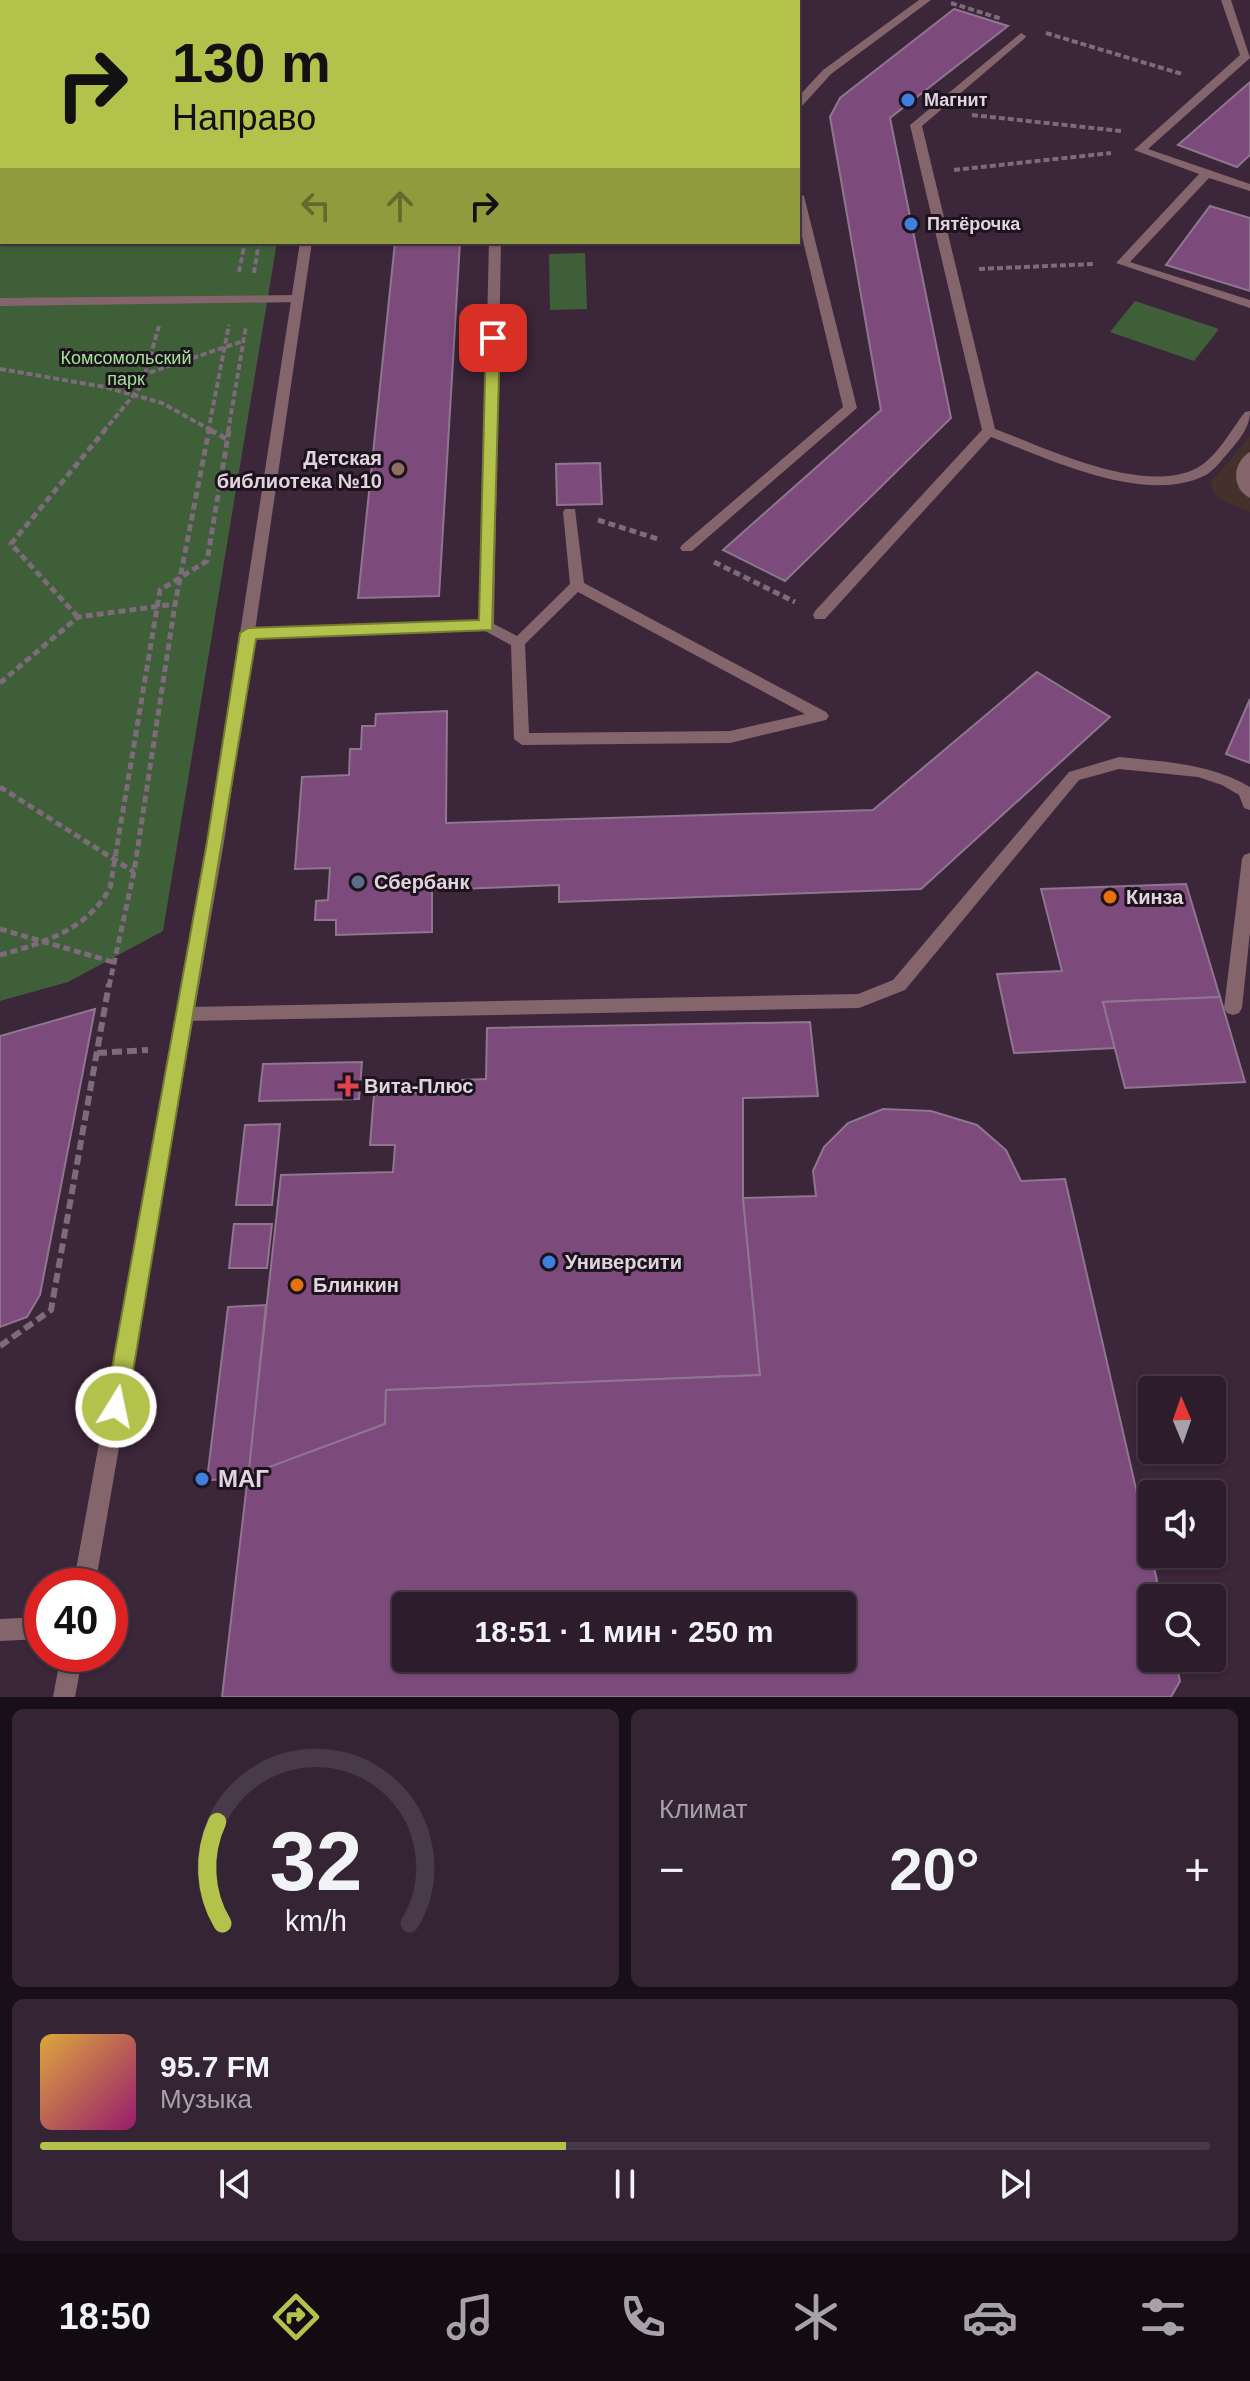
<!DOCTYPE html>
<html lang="ru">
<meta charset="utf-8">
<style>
body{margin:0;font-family:Helvetica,sans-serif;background:#352534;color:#f1f3f6;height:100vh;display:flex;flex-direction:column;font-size:30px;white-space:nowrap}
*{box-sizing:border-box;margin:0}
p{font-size:26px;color:#a7a1a9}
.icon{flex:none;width:44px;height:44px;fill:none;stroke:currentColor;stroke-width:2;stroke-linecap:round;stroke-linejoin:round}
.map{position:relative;height:1697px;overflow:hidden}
.side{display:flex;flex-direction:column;gap:12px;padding:12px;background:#190f18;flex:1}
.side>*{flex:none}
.banner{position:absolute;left:0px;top:0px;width:800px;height:244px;box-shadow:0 2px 6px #0004,0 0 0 2px #483a48;background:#b3c24b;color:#111;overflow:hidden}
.needle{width:52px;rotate:358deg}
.fabs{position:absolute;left:1138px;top:1376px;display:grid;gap:16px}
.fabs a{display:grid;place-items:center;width:88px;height:88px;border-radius:8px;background:#2d1c2c;box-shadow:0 2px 6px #0004,0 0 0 2px #483a48;font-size:40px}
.speed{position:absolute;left:24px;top:1568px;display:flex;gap:16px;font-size:40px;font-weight:700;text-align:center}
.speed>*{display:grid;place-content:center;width:104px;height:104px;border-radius:50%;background:#2d1c2c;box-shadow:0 2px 6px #0004,0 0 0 2px #483a48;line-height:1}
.speed .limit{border:12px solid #d22;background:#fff;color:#111}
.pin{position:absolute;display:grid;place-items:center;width:68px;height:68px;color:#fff;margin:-34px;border-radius:16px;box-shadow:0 4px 12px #0006}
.me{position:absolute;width:88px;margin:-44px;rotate:10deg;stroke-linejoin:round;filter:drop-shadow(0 0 6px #0008)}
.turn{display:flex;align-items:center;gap:28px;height:168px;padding:0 40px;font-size:36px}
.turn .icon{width:104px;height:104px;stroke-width:2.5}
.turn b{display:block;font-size:56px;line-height:68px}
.lanes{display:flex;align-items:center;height:76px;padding:0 40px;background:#0003;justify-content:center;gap:40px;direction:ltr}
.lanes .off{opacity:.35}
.big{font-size:60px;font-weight:700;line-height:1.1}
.side .tile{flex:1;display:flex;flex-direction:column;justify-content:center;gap:12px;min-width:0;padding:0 28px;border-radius:12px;background:#352534}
.side .dial{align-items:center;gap:0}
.dial svg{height:208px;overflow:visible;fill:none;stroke:#483a48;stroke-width:7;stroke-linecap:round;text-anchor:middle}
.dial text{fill:#f1f3f6;stroke:none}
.song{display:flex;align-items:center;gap:24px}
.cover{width:96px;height:96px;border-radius:12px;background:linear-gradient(135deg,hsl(40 70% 55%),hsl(320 70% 35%))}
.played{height:8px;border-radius:4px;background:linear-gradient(90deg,#b3c24b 45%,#483a48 45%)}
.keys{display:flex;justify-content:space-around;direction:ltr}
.heat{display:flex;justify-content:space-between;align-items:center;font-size:44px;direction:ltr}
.side .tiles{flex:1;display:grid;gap:12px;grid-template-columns:1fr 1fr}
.tile:last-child{grid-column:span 2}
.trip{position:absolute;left:392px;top:1592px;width:464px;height:80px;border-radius:8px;background:#2d1c2c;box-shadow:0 2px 6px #0004,0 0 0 2px #483a48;font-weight:700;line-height:80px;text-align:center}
.menu{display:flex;height:128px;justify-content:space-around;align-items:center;background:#120b12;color:#a7a1a9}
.menu .icon{width:56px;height:56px}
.menu .current{color:#b3c24b}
.menu b{font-size:36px;color:#f1f3f6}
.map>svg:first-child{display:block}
.commercial{fill:#44312b}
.green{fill:#3f5f39}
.building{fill:#7c4b7c;stroke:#8f768f;stroke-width:2;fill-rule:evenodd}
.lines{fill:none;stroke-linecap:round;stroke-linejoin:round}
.path-far2{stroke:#7d6a7b;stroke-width:4;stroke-dasharray:6 3;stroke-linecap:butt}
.path-far1{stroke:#7d6a7b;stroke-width:5;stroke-dasharray:7 4;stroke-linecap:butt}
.path{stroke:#7d6a7b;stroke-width:6;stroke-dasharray:10 5;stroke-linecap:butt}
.service{fill:#85656c;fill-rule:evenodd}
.tertiary{fill:#85656c;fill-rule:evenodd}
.route{fill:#b3c24b;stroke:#747e31;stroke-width:2}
.shop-dot{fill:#3f7fe0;stroke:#1d131c;stroke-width:3}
.education-dot{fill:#8d6e63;stroke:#1d131c;stroke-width:3}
.service-dot{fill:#5c6f8a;stroke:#1d131c;stroke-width:3}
.food-dot{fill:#e8710a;stroke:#1d131c;stroke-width:3}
.health-dot{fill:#e0444e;stroke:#1d131c;stroke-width:3}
.labels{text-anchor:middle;stroke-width:6;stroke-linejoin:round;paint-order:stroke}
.far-poi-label{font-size:18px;font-weight:bold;fill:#e2d3e0;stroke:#1d131c;text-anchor:start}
.far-park-label{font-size:18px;fill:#a2e495;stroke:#1d131c}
.poi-label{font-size:20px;font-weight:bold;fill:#e2d3e0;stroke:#1d131c;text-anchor:start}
.near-poi-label{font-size:24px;font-weight:bold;fill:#e2d3e0;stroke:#1d131c;text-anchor:start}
</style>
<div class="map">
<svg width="1250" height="1697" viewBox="0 0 1250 1697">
<rect width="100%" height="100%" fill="#3c263a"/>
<path class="commercial" d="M1250,436V512L1221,500L1212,490L1211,482Z"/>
<g class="green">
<path d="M0,0H317L2,2V242H277L163,931L68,982L0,1001Z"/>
<path d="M585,253L587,309L550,310L549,254Z"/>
<path d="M1135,301L1219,329L1194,361L1110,332Z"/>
</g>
<g class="building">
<path d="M954,9L1008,26L890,118L951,418L785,581L723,550L881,410L830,117L840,98Z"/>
<path d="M1250,82V155L1237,167L1178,145Z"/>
<path d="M1210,206L1250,218V291L1166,265Z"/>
<path d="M395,242H460L439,596L358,598Z"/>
<path d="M600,463L602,504L557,505L556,464Z"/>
<path d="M1037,672L1110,717L921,889L559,902V885L432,890V932L336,935V920H315L316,901L328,900L330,868L295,869L302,777L349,775L350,749H361L362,726H375L376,714L447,711L446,823L873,810Z"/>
<path d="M1250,699V763L1226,754Z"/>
<path d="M1186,884L1220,997L1103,1002L1115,1048L1014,1053L997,974L1062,971L1041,889Z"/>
<path d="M1220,997L1245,1082L1125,1088L1103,1002Z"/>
<path d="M95,1009L40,1295L27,1317L0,1327V1036Z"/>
<path d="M810,1022L818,1096L743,1098V1198L760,1375L386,1390L385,1424L248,1475L281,1175L393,1172L395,1145H370L374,1094L462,1092V1080L486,1079L487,1028Z"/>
<path d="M362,1062L359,1099L259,1101L263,1064Z"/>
<path d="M883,1109L931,1111L977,1125L1006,1150L1021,1181L1065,1179L1161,1598H1152V1658H1175L1180,1681L1171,1697H222L248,1475L385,1424L386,1390L760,1375L743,1198L816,1196L813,1171L824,1147L848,1123ZM406,1606H842V1658H406Z"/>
<path d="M280,1124L272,1205H236L245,1125Z"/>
<path d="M234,1224H272L267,1268H229Z"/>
<path d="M266,1305L248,1479L207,1480L228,1307Z"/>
</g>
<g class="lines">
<g class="path-far2">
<path d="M951,3L1002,19"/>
<path d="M1046,33L1182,74"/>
<path d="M972,115L1121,131"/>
<path d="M954,170L1111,153"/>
<path d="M979,269L1093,264"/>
<path d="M239,272L245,242"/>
<path d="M254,273L259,242"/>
<path d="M0,369L105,387L162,403L214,432"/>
<path d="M107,387L243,341"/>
<path d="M103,432L142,385L159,326"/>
<path d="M208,432L229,325"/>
<path d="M228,432L246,326"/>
</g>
<g class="path-far1">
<path d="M210,430L227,439"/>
<path d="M598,520L661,540"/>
<path d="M714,562L795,602"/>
<path d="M78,617L11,544L105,430"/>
<path d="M0,683L78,617L175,604"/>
<path d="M0,787L134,872"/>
<path d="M0,929L113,962"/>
<path d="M0,955C43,943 87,930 110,888L160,590L207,561L229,430"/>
<path d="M109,986L134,872L175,604L209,430"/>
</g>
<g class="path">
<path d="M97,1053L148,1050"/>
<path d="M0,1346L51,1310L109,984"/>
</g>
<g class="service">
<rect x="551" y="0" width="10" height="2"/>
<path d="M919,0H931L831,74L802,106L798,107V97L823,70Z"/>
<path d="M1221,0H1231L1250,58L1148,149L1250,184V191L1209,178L1130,262L1250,300V308L1116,263L1199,174L1134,150L1240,55Z"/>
<path d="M1021,33L1026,36L1025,38L922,126L995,429C1046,448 1144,496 1197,468C1217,457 1231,430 1245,412L1250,411C1250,428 1239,440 1228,453C1221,461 1214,470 1206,475C1145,506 1049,459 991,437L825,619H815L813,615L815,611L982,430L910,125Z"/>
<path d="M798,193L804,196L857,408L692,551H682L680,548L682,545L843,407L798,220Z"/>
<path d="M489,242H501L494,624L517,636L570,584L563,512L565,509H575L584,583L826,712L829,716L826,720L730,743L522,745L514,739L511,645L485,631L243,637L241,633L248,628L480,621ZM578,592L805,714L730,731L529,733L525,644Z"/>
<path d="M298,295L304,299L302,302L0,306V298Z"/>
<path d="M1250,452V498C1231,489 1232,462 1250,452Z"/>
<path d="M1119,757C1165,762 1209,763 1250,787V810L1244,808L1239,795L1222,785L1198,777L1119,769L1079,780L905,990L859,1008L185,1021L179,1019L176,1014L179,1009L185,1007L858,994L893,980L1069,772Z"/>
<path d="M1250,853V932L1242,1008L1239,1013L1233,1015L1227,1013L1224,1008L1242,859L1244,855Z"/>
<path d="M42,1617V1639L0,1641V1619Z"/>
</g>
<g class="tertiary">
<rect x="333" y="0" width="10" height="2"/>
<path d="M300,242H312L224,842L95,1586H73L208,842Z"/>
<path d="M61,1654H83L75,1697H53Z"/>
</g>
</g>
<path class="route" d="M493,334L500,338L492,630L256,639L127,1407L124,1414L116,1417L108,1414L105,1407L207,842L240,633L248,628L479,620L486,338Z"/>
<g class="shop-dot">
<circle cx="908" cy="100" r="8"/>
<circle cx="911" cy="224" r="8"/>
<circle cx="549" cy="1262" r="8"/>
<circle cx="202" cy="1479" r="8"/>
</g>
<circle class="education-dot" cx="398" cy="469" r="8"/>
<circle class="service-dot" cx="358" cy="882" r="8"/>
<g class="food-dot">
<circle cx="1110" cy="897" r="8"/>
<circle cx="297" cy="1285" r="8"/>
</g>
<path class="health-dot" d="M344 1074h8v8h8v8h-8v8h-8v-8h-8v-8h8z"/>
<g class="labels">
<g class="far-poi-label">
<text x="924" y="106">Магнит</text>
<text x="927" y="230">Пятёрочка</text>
</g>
<g class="far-park-label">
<text x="126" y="364">Комсомольский<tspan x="126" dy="21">парк</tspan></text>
</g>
<g class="poi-label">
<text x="382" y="465" text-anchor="end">Детская<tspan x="382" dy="23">библиотека №10</tspan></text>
<text x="374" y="889">Сбербанк</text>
<text x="1126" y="904">Кинза</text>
<text x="364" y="1093">Вита-Плюс</text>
<text x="565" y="1269">Университи</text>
<text x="313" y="1292">Блинкин</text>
</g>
<g class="near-poi-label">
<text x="218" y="1487">МАГ</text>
</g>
</g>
</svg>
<div class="fabs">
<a><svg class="needle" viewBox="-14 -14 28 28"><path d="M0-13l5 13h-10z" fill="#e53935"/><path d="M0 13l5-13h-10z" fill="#a7a1a9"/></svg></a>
<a><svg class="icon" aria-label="sound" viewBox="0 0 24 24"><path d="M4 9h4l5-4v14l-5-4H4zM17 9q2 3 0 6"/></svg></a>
<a><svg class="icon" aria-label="search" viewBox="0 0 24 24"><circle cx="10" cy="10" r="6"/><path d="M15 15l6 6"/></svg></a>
</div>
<div class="speed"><div class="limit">40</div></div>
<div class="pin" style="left:493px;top:338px;background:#d93025"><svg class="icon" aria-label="arrive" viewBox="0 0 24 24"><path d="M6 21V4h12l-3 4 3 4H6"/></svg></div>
<svg class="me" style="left:116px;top:1407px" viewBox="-20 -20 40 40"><circle r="17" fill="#b3c24b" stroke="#fff" stroke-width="3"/><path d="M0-11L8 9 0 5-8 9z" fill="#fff"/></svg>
<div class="trip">18:51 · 1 мин · 250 m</div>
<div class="banner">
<div class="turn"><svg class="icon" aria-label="right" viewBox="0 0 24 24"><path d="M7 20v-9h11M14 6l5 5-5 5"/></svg><div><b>130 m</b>Направо</div></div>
<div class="lanes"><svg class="icon off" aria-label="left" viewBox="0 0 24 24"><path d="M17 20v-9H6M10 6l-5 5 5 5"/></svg><svg class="icon off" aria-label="ahead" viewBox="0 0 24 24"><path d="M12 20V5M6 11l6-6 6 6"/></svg><svg class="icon" aria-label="right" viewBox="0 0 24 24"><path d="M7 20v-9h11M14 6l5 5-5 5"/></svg></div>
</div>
</div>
<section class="side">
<div class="tiles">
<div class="tile dial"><svg viewBox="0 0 100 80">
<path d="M14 69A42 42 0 1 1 86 69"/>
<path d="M14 69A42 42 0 0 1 12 30" stroke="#b3c24b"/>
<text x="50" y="56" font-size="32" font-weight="700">32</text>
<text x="50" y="72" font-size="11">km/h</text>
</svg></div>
<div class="tile"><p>Климат</p>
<div class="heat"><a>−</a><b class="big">20°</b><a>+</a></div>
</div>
<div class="tile">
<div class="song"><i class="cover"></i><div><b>95.7 FM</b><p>Музыка</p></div></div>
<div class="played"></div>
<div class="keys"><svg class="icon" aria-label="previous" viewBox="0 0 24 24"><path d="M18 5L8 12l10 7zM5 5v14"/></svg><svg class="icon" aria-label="pause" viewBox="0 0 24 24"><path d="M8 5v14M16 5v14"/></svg><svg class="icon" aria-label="next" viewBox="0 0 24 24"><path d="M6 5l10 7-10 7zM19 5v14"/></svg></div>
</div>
</div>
</section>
<nav class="menu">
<b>18:50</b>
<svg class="icon current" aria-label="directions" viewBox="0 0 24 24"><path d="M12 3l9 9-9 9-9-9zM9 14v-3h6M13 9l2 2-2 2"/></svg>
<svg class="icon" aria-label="music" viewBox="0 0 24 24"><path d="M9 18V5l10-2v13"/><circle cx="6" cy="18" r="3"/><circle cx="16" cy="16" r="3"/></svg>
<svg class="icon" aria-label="phone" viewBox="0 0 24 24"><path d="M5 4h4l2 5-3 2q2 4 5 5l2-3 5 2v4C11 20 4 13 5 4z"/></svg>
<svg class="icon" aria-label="climate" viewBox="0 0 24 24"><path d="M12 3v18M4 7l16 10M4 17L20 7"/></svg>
<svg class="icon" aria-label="car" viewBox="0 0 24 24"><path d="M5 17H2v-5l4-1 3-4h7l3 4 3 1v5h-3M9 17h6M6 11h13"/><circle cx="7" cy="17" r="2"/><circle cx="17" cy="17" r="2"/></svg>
<svg class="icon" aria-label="filters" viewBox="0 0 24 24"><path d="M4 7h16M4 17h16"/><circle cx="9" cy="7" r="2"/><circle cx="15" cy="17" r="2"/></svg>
</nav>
